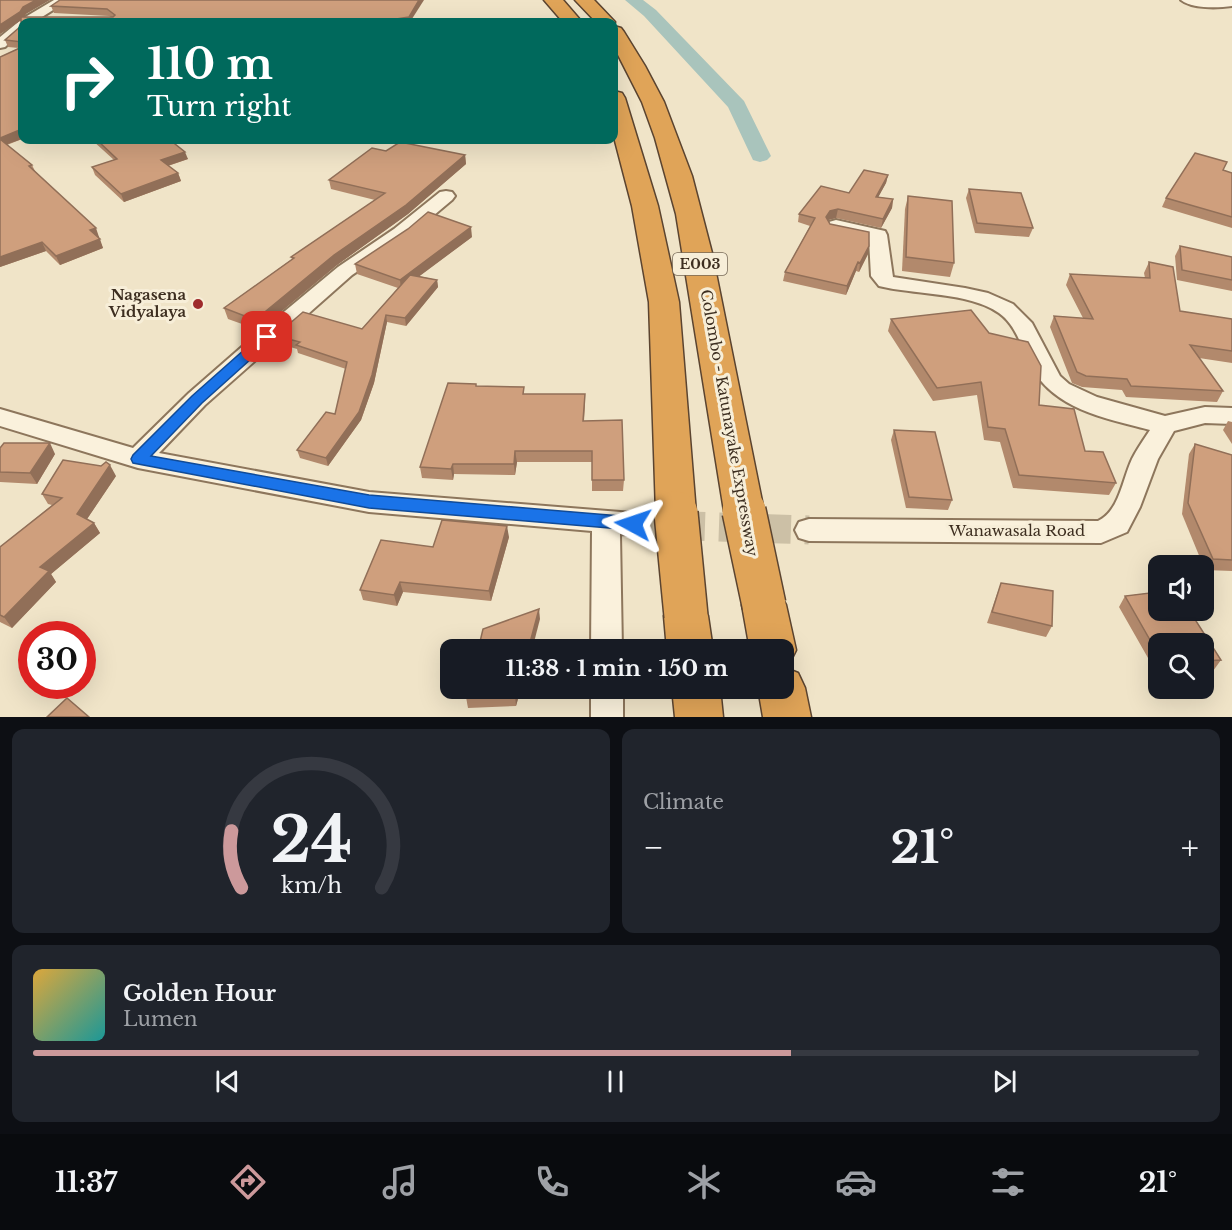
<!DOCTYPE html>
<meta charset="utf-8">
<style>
body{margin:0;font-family:"Libre Baskerville",serif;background:#20242c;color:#f1f3f6;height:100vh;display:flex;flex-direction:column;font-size:22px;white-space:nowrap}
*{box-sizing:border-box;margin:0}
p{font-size:20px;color:#9ea1a6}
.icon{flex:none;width:33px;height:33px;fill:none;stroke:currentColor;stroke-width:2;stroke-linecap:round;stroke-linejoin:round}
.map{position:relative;height:717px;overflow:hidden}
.sheet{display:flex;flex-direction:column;gap:12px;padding:12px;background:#0d0f14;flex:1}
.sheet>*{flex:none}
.top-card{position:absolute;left:18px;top:18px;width:600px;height:126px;border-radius:12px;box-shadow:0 6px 24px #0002;background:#00695c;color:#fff;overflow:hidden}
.fabs{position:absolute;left:1148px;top:555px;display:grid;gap:12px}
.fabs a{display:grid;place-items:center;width:66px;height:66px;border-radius:12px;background:#171b24;box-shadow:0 6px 24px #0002;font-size:30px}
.speed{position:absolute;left:18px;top:621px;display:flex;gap:12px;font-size:30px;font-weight:700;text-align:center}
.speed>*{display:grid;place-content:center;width:78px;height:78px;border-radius:50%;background:#171b24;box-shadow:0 6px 24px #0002;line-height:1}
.speed .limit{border:9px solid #d22;background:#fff;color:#111}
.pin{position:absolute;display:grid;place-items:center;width:51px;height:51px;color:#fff;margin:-26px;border-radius:12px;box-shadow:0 3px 9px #0006}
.me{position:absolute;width:66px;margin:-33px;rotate:275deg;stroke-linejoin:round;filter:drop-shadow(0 0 4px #0008)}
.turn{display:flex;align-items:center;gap:21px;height:126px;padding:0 30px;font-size:27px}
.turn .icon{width:78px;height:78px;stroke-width:2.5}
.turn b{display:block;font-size:42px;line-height:51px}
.big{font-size:45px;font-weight:700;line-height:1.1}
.sheet .card{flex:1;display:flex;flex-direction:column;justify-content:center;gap:9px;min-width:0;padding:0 21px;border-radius:12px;background:#20242c}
.sheet .dial{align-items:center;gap:0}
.dial svg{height:156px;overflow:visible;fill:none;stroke:#363941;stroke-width:7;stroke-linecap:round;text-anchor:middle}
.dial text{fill:#f1f3f6;stroke:none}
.song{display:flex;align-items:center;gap:18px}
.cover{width:72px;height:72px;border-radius:9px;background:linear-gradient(135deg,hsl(40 70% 55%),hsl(180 70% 35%))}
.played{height:6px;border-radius:3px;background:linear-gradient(90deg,#cc999b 65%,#363941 65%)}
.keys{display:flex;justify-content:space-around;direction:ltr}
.heat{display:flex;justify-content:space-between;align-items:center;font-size:33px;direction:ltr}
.sheet .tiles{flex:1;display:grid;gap:12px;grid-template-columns:1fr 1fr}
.card:last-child{grid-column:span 2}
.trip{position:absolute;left:440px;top:639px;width:354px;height:60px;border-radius:12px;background:#171b24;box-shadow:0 6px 24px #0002;font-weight:700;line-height:60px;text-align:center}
.dock{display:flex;height:96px;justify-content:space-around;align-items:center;background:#090b0e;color:#9ea1a6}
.dock .icon{width:42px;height:42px}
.dock .on{color:#cc999b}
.dock b{font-size:27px;color:#f1f3f6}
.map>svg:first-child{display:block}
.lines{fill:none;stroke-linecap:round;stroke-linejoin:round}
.canal{fill:#a9c4bc;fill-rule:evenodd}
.minor-tunnel{stroke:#ccc0a6;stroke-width:29;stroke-dasharray:29 14;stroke-linecap:butt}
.minor-casing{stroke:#8d765c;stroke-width:4}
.motorway-casing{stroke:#5b4430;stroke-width:3}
.minor{fill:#faf1dc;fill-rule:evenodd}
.motorway{fill:#e0a458;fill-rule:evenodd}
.motorway-bridge-casing{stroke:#5b4430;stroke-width:46;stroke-linecap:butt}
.motorway-bridge{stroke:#e0a458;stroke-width:43}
.wall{fill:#b2896c}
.shaded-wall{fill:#916f58}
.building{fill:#cf9f7d;stroke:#916f58;stroke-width:1.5}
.route{fill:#1a73e8;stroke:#114b97;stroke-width:1.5}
.poi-dot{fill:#9e2a2b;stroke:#f7eed8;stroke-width:2}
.labels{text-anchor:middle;stroke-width:6;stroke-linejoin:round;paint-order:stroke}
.shield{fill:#f7eed8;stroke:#756857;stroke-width:1.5}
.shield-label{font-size:14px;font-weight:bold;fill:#3d2e20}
.poi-label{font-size:15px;font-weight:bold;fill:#3d2e20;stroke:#f7eed8;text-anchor:end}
.street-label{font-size:15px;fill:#3d2e20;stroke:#f7eed8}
</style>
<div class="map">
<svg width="1232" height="717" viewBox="0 0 1232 717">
<rect width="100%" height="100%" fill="#f0e4c8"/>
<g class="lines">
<path class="canal" d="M625,0H643L656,10L744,101L771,156L767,160L760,162L753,160L728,107L644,16Z"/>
<path class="minor-tunnel" d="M633,524L809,530"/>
<g class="minor-casing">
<g id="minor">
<path d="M54,0H69L34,22H22V31L5,47L0,48V37L22,19Z"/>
<path d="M1181,0H1232V6C1218,8 1192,9 1181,0Z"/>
<path d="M446,191L452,192L455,196L452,200L408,237L352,275L205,405L159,453L369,492L633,513L643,516L647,524L643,532L633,535L620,534L622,650H591L592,531L369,512L138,468L0,426V409L133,448L189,393L244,345L338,267L394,229L440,192Z"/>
<path d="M836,220L885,231L887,235L893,277L965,288L988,293L1013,304L1032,323L1060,376L1069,384L1097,397L1165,416L1205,407L1232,408V424L1205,423L1174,431L1158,459L1140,507L1127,532L1101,543L809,541L799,538L795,530L799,522L809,519L1098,521C1120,510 1122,480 1132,459C1137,449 1144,439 1150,430C1105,418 1052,409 1030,364C1021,346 1016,325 999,313C969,292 915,295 879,286L871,276L869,239L829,230L827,226L829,222Z"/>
<rect x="591" y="688" width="32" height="29"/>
</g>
</g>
<g class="motorway-casing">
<g id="motorway">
<path d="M544,0H563L582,22H563Z"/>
<path d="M575,0H594L615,22L614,25V22H596Z"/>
<path d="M614,26L621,28L624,32L645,66L664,102L692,176L712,253L764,511L758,522L744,526L730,522L724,511L676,214L655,138L642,102L614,47Z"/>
<path d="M614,91L622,93L625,98L658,206L679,302L696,513L690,524L676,528L662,524L656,513L649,302L632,206L614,137Z"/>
<path d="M764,587L779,592L786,605L796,650L789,664L783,666V650H750L742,605L749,592Z"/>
<path d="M686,597L702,603L708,616L713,650H667L664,616L670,603Z"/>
<path d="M783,667L798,673L805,688L811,717H763L758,688H783Z"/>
<path d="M672,688H720L723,717H675Z"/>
</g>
</g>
<use href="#minor" class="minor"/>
<use href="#motorway" class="motorway"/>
<g class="motorway-bridge-casing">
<g id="motorway-bridge">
<path d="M744,511L764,605"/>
<path d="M676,513L686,616"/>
</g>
</g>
<use href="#motorway-bridge" class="motorway-bridge"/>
</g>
<g class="wall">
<path d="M0,0L26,14L24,17H111L109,16L54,13L51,6L424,0L22,22V139L7,145L32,165L35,171L99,237H98L103,248L60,265L46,251L0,267V57L19,48L8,47L5,40L21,26V20L0,34Z"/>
<path d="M92,140H170L188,159L168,166L178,173L181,181L124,202L95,175L92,167L114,160Z"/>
<path d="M386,151L465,155L466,164L408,214L337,265L259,330L228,319L224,308L292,259L291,257L375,200L331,189L329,180Z"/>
<path d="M1223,170L1232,173V228L1162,207L1166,198Z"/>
<path d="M888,175L886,183L878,197L893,199L892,208L881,228L836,218L828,220L830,224L868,254L859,272L856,271L846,295L783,281L785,272L810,226L798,222L799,214L849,193Z"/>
<path d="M969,189L1033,228L1029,237L975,233L966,198Z"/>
<path d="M908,196L954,263L950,277L902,271L905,209Z"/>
<path d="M472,237L419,276L437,280L438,287L406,326L387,322L374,383L361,420L328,466L300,458L297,450L335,414L346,369L298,353L297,349L280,344L277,336L362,329L398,288L357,274L355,264Z"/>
<path d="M1180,246L1232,257V291L1177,280L1175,256Z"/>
<path d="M1149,262L1180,311L1232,319V363L1199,358L1223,391L1217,402L1126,397L1122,390L1082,387L1072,383L1050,327L1054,316L1083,318L1066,285L1070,274L1145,278L1144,273Z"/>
<path d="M891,319L1039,405L1116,483L1109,495L1013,488L1000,442L984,440L977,395L933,401L888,331Z"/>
<path d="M476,386L585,405L584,421L624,480L623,491H592V462H517L515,475L454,474L453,480L422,478L420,467Z"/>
<path d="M1228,421L1232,422V444L1223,430Z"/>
<path d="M894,430L952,500L948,510L906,508L891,440Z"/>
<path d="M1195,444L1232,455V571L1205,570L1182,514L1189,454Z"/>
<path d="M0,448L55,454L37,484L0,482Z"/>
<path d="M116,476L87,519L94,523L100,533L51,574L56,582L12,628L0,622V547L52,505L48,504L42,494Z"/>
<path d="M509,537L491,601L403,592L397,606L363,600L360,590L433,547Z"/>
<path d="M1001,583L1052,626L1046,637L987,623L997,594Z"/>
<path d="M1158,592V610H1189L1221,660L1213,671H1203V644H1158V672H1156L1119,607L1125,596Z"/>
<path d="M469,688H521L516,706L468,708L466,697Z"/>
</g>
<g class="shaded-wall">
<path d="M36,0H50L26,14L23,19L0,34V25L23,7Z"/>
<path d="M419,0H424L410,22H377Z"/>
<path d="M22,129V139L2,146L0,141V138Z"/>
<path d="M185,152L188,159L164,167L161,160Z"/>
<path d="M465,155L466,164L408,214L337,265L259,330L255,320L334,255Z"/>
<path d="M178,173L181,181L124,202L121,194Z"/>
<path d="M888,175L886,183L874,205L876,197Z"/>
<path d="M893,199L892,208L881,228L883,219Z"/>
<path d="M838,209L836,218L828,220L826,217L830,211Z"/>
<path d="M471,227L472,237L401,290L400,280Z"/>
<path d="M96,228L99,237L94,239L90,230Z"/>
<path d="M100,239L103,248L60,265L56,256Z"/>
<path d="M42,242L46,251L0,267V257Z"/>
<path d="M869,246L868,254L859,272L860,263Z"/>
<path d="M858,262L856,271L846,295L847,286Z"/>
<path d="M437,280L438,287L406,326L405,318Z"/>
<path d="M386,315L387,322L374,383L361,420L328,466L326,458Z"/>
<path d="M50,443L55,454L37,484L30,473Z"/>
<path d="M515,451L517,462L515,475L514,464Z"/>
<path d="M453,464L454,474L453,480L451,469Z"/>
<path d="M110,465L116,476L83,525L77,514Z"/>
<path d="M94,523L100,533L51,574L56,582L12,628L4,617L40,567Z"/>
<path d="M507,526L509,537L491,601L489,591Z"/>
<path d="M400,582L403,592L397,606L394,595Z"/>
<path d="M539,609L540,619L532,650H528Z"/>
<path d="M517,688H521L516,706L515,695Z"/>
</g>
<g class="building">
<path d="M0,0H36L23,7L20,12L0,25Z"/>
<path d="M60,0H419L409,17L377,22H22V42L5,40L21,26V17H113L115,15L107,9L51,6Z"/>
<path d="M22,47V129L0,138V57Z"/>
<path d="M0,139L32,165L29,166L96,228L90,230L100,239L56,256L42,242L0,257Z"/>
<path d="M97,140H170L185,152L161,160L178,173L121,194L92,167L117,159Z"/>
<path d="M400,142L465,155L406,205L334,255L255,320L224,308L294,258L291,257L385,193L329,180L372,148L386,151Z"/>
<path d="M1195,153L1227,162L1223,170L1232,173V217L1166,198Z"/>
<path d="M864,170L888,175L876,197L893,199L883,219L838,209L830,211L826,217L830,224L869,232V246L860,263L858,262L847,286L785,272L815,218L799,214L821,186L849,193Z"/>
<path d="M969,189L1021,193L1033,228L977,223Z"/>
<path d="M908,196L952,201L954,263L906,257Z"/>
<path d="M428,212L471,227L400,280L355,264L408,229Z"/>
<path d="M1180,246L1232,257V280L1182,270Z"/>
<path d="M1149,262L1173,267L1180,311L1232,319V351L1190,345L1223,391L1131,386L1127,379L1086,376L1077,372L1054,316L1093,319L1070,274L1150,278Z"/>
<path d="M410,275L437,280L405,318L386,315L372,375L359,412L326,458L297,450L326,412L335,414L347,362L296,345L300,342L277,336L281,331L303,312L362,329Z"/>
<path d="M971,310L989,333L1028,342L1041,366L1039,405L1074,409L1085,451L1103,452L1116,483L1019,475L1005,429L988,427L981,382L937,388L891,319Z"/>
<path d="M448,383L476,384V386L524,387L523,394H585L583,421L622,420L624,480H592V451H515L514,464H453L451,469L420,467Z"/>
<path d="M894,430L935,432L952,500L909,497Z"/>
<path d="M4,443H50L30,473L0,472V448Z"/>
<path d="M1195,444L1232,455V560L1213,559L1188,503Z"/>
<path d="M63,460L101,466L106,462L110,465L77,514L94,523L40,567L49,571L4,617L0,615V547L62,498L42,494Z"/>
<path d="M442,520L507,526L489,591L400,582L394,595L360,590L381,540L433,547Z"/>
<path d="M1001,583L1053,591L1052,626L992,612Z"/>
<path d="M1158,592V610H1189L1221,660L1203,661V644H1158V654L1125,596Z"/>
<path d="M539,609L528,650H478L483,629Z"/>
<path d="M469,688H517L515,695L466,697Z"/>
<path d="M67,698L89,717H47Z"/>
</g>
<path class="route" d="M267,333L274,337L272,340L202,403L151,456L369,495L633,517L639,519L641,524L639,528L633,530L369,508L133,463L131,459L133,455L192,396L262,334Z"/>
<circle class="poi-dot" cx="198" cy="304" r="6"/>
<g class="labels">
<rect class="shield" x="673" y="253" width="54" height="22" rx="4.5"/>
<g class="shield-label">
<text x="700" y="269">E003</text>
</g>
<g class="poi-label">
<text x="186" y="300">Nagasena<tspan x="186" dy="17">Vidyalaya</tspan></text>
</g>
<g class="street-label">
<text transform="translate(729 423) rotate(80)" y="5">Colombo - Katunayake Expressway</text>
<text x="1017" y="536">Wanawasala Road</text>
</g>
</g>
</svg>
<div class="fabs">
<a><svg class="icon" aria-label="sound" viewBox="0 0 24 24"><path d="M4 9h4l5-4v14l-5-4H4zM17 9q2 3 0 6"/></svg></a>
<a><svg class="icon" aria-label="search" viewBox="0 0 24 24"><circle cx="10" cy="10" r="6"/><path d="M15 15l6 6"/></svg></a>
</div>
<div class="speed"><div class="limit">30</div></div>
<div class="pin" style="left:267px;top:337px;background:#d93025"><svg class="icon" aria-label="arrive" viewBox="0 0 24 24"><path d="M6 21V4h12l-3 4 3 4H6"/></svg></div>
<svg class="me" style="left:633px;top:524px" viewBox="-20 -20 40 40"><path d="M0-17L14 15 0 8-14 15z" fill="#1a73e8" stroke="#fff" stroke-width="4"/></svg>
<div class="trip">11:38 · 1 min · 150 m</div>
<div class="top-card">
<div class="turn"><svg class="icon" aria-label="right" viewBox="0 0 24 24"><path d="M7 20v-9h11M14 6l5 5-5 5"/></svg><div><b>110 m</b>Turn right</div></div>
</div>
</div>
<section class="sheet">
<div class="tiles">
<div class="card dial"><svg viewBox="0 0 100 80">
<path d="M14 69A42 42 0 1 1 86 69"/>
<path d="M14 69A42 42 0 0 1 9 40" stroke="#cc999b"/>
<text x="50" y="56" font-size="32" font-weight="700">24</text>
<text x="50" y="72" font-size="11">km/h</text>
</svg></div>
<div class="card"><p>Climate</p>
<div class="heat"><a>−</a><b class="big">21°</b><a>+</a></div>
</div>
<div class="card">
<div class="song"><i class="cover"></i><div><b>Golden Hour</b><p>Lumen</p></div></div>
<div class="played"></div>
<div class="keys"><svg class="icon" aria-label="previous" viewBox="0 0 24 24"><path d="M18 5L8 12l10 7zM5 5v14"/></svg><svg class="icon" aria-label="pause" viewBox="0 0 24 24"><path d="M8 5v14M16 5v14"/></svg><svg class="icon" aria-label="next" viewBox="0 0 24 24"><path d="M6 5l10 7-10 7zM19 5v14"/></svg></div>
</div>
</div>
</section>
<nav class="dock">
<b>11:37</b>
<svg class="icon on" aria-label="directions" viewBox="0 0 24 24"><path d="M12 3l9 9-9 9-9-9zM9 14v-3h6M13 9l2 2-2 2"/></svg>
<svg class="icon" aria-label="music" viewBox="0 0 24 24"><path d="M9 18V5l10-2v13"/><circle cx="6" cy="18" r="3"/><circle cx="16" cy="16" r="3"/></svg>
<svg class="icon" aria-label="phone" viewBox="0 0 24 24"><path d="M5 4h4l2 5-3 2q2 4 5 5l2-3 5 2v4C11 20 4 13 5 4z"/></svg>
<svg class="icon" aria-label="climate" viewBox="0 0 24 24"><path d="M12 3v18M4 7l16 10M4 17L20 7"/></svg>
<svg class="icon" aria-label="car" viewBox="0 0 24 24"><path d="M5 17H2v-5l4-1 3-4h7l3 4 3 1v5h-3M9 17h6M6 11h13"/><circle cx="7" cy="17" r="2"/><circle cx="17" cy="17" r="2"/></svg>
<svg class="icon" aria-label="filters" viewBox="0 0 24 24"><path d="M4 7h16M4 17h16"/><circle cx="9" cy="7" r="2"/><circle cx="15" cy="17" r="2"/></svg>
<b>21°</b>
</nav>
